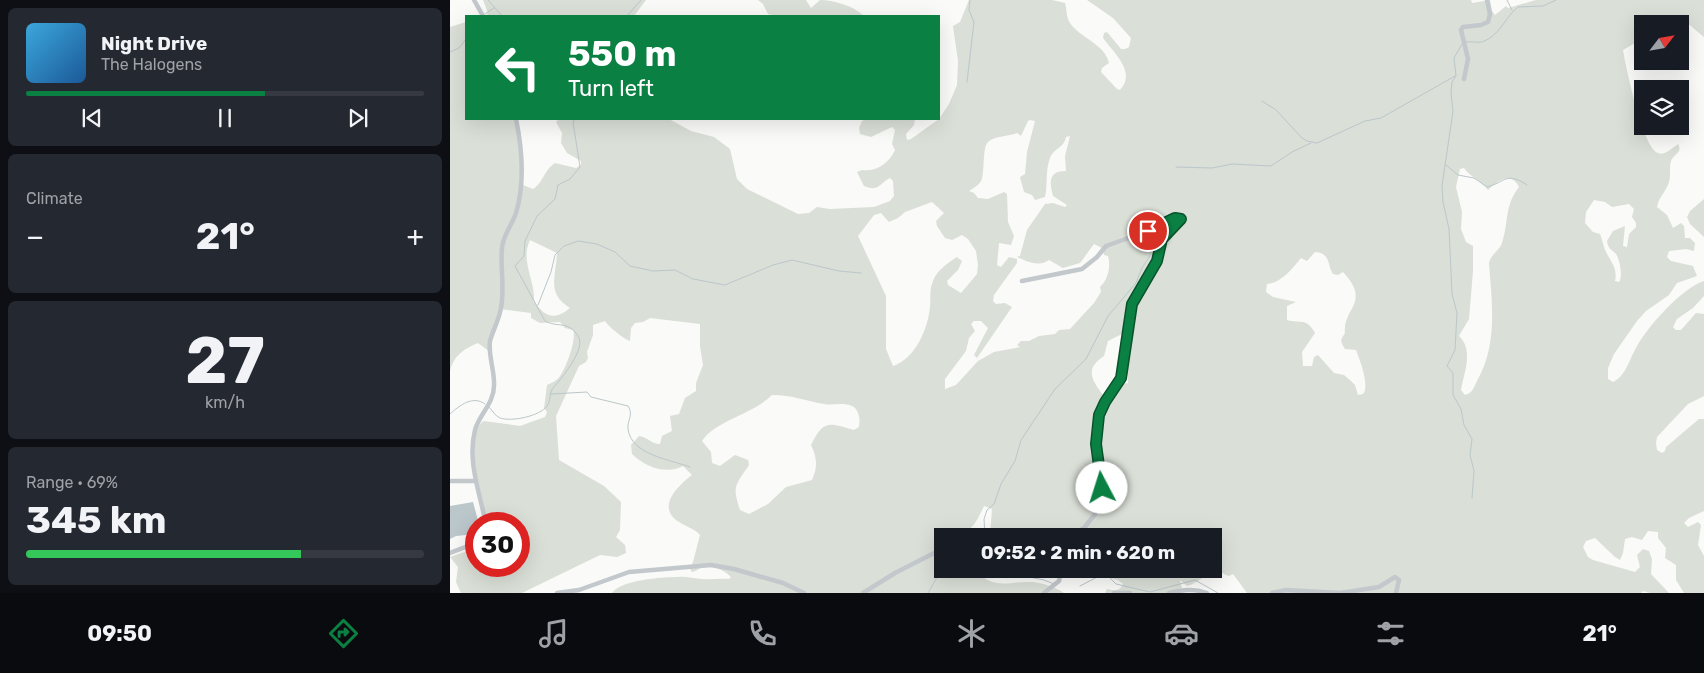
<!DOCTYPE html>
<meta charset="utf-8">
<style>
body{margin:0;font-family:Rubik,sans-serif;background:#242831;color:#f1f3f6;height:100vh;display:flex;flex-direction:column;font-size:19px;white-space:nowrap}
*{box-sizing:border-box;margin:0}
p{font-size:16px;color:#9ea1a6}
.icon{flex:none;width:28px;height:28px;fill:none;stroke:currentColor;stroke-width:2;stroke-linecap:round;stroke-linejoin:round}
.map{position:relative;flex:1;overflow:hidden}
.sheet{display:flex;flex-direction:column;gap:8px;padding:8px;background:#0d0f14;width:450px}
.sheet>*{flex:none}
.top-card{position:absolute;left:15px;top:15px;width:475px;height:105px;border-radius:0px;box-shadow:0 5px 20px #0002;background:#0b8043;color:#fff;overflow:hidden}
.needle{width:32px;rotate:59deg}
.fabs{position:absolute;left:1184px;top:15px;display:grid;gap:10px}
.fabs a{display:grid;place-items:center;width:55px;height:55px;border-radius:0px;background:#171b24;box-shadow:0 5px 20px #0002;font-size:25px}
.speed{position:absolute;left:15px;top:512px;display:flex;gap:10px;font-size:25px;font-weight:700;text-align:center}
.speed>*{display:grid;place-content:center;width:65px;height:65px;border-radius:50%;background:#171b24;box-shadow:0 5px 20px #0002;line-height:1}
.speed .limit{border:8px solid #d22;background:#fff;color:#111}
.pin{position:absolute;display:grid;place-items:center;width:42px;height:42px;color:#fff;margin:-21px;border:2px solid #fff;border-radius:50%;box-shadow:0 1px 5px #0007}
.me{position:absolute;width:55px;margin:-28px;rotate:355deg;stroke-linejoin:round;filter:drop-shadow(0 0 4px #0008)}
.turn{display:flex;align-items:center;gap:18px;height:105px;padding:0 20px;font-size:22px}
.turn .icon{width:65px;height:65px;stroke-width:2.5}
.turn b{display:block;font-size:35px;line-height:42px}
.big{font-size:38px;font-weight:700;line-height:1.1}
.sheet .card{flex:1;display:flex;flex-direction:column;justify-content:center;gap:8px;min-width:0;padding:0 18px;border-radius:8px;background:#242831}
.sheet .dial{align-items:center;gap:0}
.dial b{font-size:65px;line-height:1}
.song{display:flex;align-items:center;gap:15px}
.cover{width:60px;height:60px;border-radius:8px;background:linear-gradient(135deg,hsl(200 70% 55%),hsl(210 70% 35%))}
.played{height:5px;border-radius:2px;background:linear-gradient(90deg,#0b8043 60%,#363941 60%)}
.keys{display:flex;justify-content:space-around;direction:ltr}
.heat{display:flex;justify-content:space-between;align-items:center;font-size:28px;direction:ltr}
.charge{height:8px;border-radius:4px;background:linear-gradient(90deg,#34c759 69%,#363941 0)}
.trip{position:absolute;left:484px;top:528px;width:288px;height:50px;border-radius:0px;background:#171b24;box-shadow:0 5px 20px #0002;font-weight:700;line-height:50px;text-align:center}
.dock{display:flex;height:80px;justify-content:space-around;align-items:center;background:#090b0e;color:#9ea1a6}
.dock .icon{width:35px;height:35px}
.dock .selected{color:#0b8043}
.dock b{font-size:22px;color:#f1f3f6}
main{display:flex;flex:1;min-height:0}
.map>svg:first-child{display:block}
.green{fill:#dadfd7;fill-rule:evenodd}
.water{fill:#bbc7cb}
.lines{fill:none;stroke-linecap:round;stroke-linejoin:round}
.stream{stroke:#bbc7cb;stroke-width:1}
.minor{stroke:#c3c8cc;stroke-width:4.5}
.route-casing{stroke:#07532c;stroke-width:12}
.route{stroke:#0b8043;stroke-width:9}
</style>
<main>
<section class="sheet">
<div class="card">
<div class="song"><i class="cover"></i><div><b>Night Drive</b><p>The Halogens</p></div></div>
<div class="played"></div>
<div class="keys"><svg class="icon" aria-label="previous" viewBox="0 0 24 24"><path d="M18 5L8 12l10 7zM5 5v14"/></svg><svg class="icon" aria-label="pause" viewBox="0 0 24 24"><path d="M8 5v14M16 5v14"/></svg><svg class="icon" aria-label="next" viewBox="0 0 24 24"><path d="M6 5l10 7-10 7zM19 5v14"/></svg></div>
</div>
<div class="card"><p>Climate</p>
<div class="heat"><a>−</a><b class="big">21°</b><a>+</a></div>
</div>
<div class="card dial"><b>27</b><p>km/h</p></div>
<div class="card"><p>Range · 69%</p><b class="big">345 km</b><div class="charge"></div></div>
</section>
<div class="map">
<svg width="1254" height="593" viewBox="0 0 1254 593">
<rect width="100%" height="100%" fill="#fafaf8"/>
<g class="green">
<path d="M33,0H196L184,16H36L38,13Z"/>
<path d="M308,0H356L361,8L370,0C383,0 404,6 414,16H327L318,14L313,4Z"/>
<path d="M519,0H602L615,3C617,10 616,17 620,23C630,38 655,44 659,63L652,68L651,72L667,89L670,90C687,72 663,52 653,38L654,33L657,32L671,49H675L679,47L681,38L663,18L637,0H1021L1022,3L1040,0L1042,11L1045,15L1056,6L1058,8L1086,0H1254V37C1241,27 1228,11 1211,18C1206,20 1205,19 1201,24H1192V39L1173,50C1176,68 1193,148 1208,153C1215,156 1222,148 1228,144C1233,153 1224,153 1221,161C1219,167 1221,175 1219,182C1216,192 1209,196 1207,207L1217,215L1223,228L1231,223L1234,226L1235,238H1240L1245,243L1244,251L1236,249L1219,251L1217,257L1221,261L1243,266L1247,276L1227,283L1219,295L1196,311L1187,321L1164,354L1158,368V379L1163,382C1176,376 1179,360 1186,348C1196,328 1233,287 1254,281V296L1243,308L1227,319L1223,327L1226,330H1231L1246,313L1254,314V396L1238,404L1207,437L1206,443L1207,450L1212,453L1215,451L1216,447L1249,419H1254V511L1239,518L1234,523L1238,527L1248,522L1251,525L1248,545L1254,556V593H1234L1226,580V565L1215,558L1216,548L1208,538V532L1198,531L1192,540L1182,537L1175,539L1173,553L1170,560L1165,557L1145,538L1136,541L1133,547L1138,557L1143,560L1185,572L1190,567L1187,555L1193,549L1199,551L1202,559L1201,574L1219,593H1200L1193,591L1191,593H797L783,574L779,576C775,575 771,572 768,571C757,571 748,584 737,586L730,580L732,589L728,593H655L657,589C664,591 670,591 673,584L668,580L652,576L650,571L654,569H762V536H635L636,527L616,536H540L542,509L534,506C529,516 526,525 516,532L508,531L500,536H492L489,553L492,569H525C543,591 558,581 582,582C592,583 606,587 614,593H162C171,580 212,577 228,577C236,576 244,579 252,579C261,580 270,578 279,579L281,577C275,571 263,565 254,567C249,568 247,571 242,572L240,569L243,562L250,535C244,528 234,526 226,520C207,505 230,484 242,475L233,466C216,475 195,467 182,454L181,445L189,436C198,437 201,444 210,444L212,436L222,431L220,416L229,414L235,398L246,391V383L253,365L250,346V324L200,318L193,322L185,323L181,328L180,341C174,339 159,327 155,321L143,325V335L137,352L138,358L136,362L129,366L106,416L109,460L154,486L171,502L170,530L166,537L175,545L176,553L167,557L150,555L72,593H11L6,582L8,567L0,557L26,548V566H69V524H38C33,504 12,432 34,421L70,426L95,417L97,412L94,408L97,385C101,383 107,381 110,376C116,368 127,339 123,330L115,328L110,322L90,323L81,318V313L50,309L46,321L40,352L28,343C15,348 3,356 0,371V27L16,22V119H67L71,139L73,185L83,189C94,182 93,171 105,163L126,168L131,165V161L117,153L111,143L112,133L106,122L109,119H219L241,131L264,137L280,149L287,179L297,189L348,214L359,213L367,207L380,209L424,207L440,201L444,196L443,181L440,178C428,184 430,192 414,186L407,172L412,170C427,172 439,163 445,150L442,144L445,130L442,127L421,137L410,134L409,128L412,121L416,119H465L464,125L456,134L457,140L461,139L489,119L499,104L507,85L508,61L503,26L510,22ZM580,120L585,121L577,152L575,174L570,177L574,192L582,195L585,200L595,197C598,184 595,171 600,158C604,148 614,148 616,137L620,136L615,156L616,171C599,171 599,181 603,196L617,205L615,207L603,203L595,204L577,230L570,256L567,257C578,262 589,267 599,260L613,268L630,263L644,244L652,248L654,255L658,256C661,266 658,280 650,287L651,292L644,303L620,329L609,330L605,334L589,336L579,341H571L567,345L570,347L544,352L528,361L506,385L495,389V379L516,351L519,338L525,331L521,324L524,321H531L538,328L524,355L527,358L562,307L555,303L546,304L543,301L544,295L567,263V259L559,257L551,267L547,265L549,243L561,245L564,236L558,222L557,194L554,192L538,199L528,198L524,193L519,191C522,189 529,185 531,181C535,174 532,147 538,142C546,135 558,137 567,133L571,136L578,121ZM1014,168C1021,178 1031,180 1038,190C1047,181 1061,171 1069,187C1054,206 1059,222 1052,243C1049,251 1041,254 1039,263C1042,303 1048,344 1027,381C1024,387 1023,393 1015,395L1011,390C1014,372 1024,350 1009,336L1019,319L1023,271V246L1016,242L1011,229L1012,212L1006,187L1010,169ZM1144,200L1155,202L1162,207L1179,204L1184,209L1182,217L1186,223V227L1179,234L1177,247L1173,246L1175,226L1163,231L1157,241C1158,249 1161,249 1166,254C1170,260 1173,277 1169,282L1165,281C1168,268 1160,261 1155,250C1153,244 1152,239 1150,234L1143,232L1135,223L1136,212ZM482,202L494,213L486,221L487,226L495,238L502,240L512,235L518,239L526,251L528,265L527,274L511,293L498,285L497,281L508,270L512,261L507,257C498,263 487,270 483,281C479,290 481,298 480,307C478,329 465,359 443,366L436,349V296L408,236L424,215L431,213L439,222L448,218L455,212ZM80,240L107,253C106,276 96,294 120,308C105,321 94,317 84,301C85,279 70,261 80,240ZM865,252C881,253 877,265 883,274L888,275L893,272C922,303 892,308 895,333C891,340 889,340 895,349L906,350C910,360 920,387 913,394L908,395L905,385L901,381L894,375L884,373L868,355L864,357L862,366H853L852,352L865,333C856,317 851,324 837,320V306L846,302L823,297L816,292L817,284C831,283 842,269 851,258L857,261ZM676,332H683L677,365L678,383L663,385L653,395C642,380 634,369 654,356L658,341ZM322,395C343,395 355,401 374,404C383,406 397,401 405,408C410,414 410,420 409,427L404,430C379,423 374,419 361,445C367,457 368,467 362,480L336,487L318,504L299,514L290,510C282,486 285,486 299,465L298,460L285,455L270,466L262,463L261,452L252,441C266,420 302,415 322,395Z"/>
<path d="M1254,199V237L1240,224L1237,217L1240,211Z"/>
</g>
<path class="water" d="M23,502L29,524H26V534L6,536L0,539V506Z"/>
<g class="lines">
<g class="stream">
<path d="M38,0L52,16"/>
<path d="M1057,0L1062,10"/>
<path d="M35,14L44,8"/>
<path d="M177,16L191,0"/>
<path d="M1016,42C1021,41 1027,43 1032,42C1050,36 1055,17 1068,7L1093,6L1106,0"/>
<path d="M1012,44L1004,58L1006,76L1002,82L1001,93L1003,111L992,186L993,202L999,229L1002,294L1007,313L1005,350L997,366L1003,373V395L1011,409L1014,425L1022,439L1020,455L1024,471L1022,498"/>
<path d="M0,52L9,48L16,39"/>
<path d="M517,82L524,22L519,10L520,0"/>
<path d="M812,101L826,110L852,138L857,141L867,143L915,121L931,118L1005,76"/>
<path d="M996,165L1008,175L1024,178L1037,187C1056,182 1056,171 1077,185"/>
<path d="M726,167L762,168L782,164L821,166L842,152L861,143"/>
<path d="M88,305L101,272L105,255L114,246L128,241L147,244L165,252L180,266L203,271L225,270L243,279L275,285L323,265L342,260L389,271L411,273"/>
<path d="M101,394L137,392L141,397L178,406C184,415 177,420 178,429C181,455 222,460 240,467"/>
<path d="M39,407C43,411 45,416 50,418C62,422 90,416 97,406C101,401 99,393 103,388C111,379 137,348 128,336C118,320 107,328 95,321L65,266L74,256L75,241L87,216L105,199L108,185L120,179L130,167L123,122L125,119"/>
<path d="M0,414C10,405 23,395 35,404"/>
<path d="M535,536L534,519L537,510L544,504L551,484L565,461L571,440L605,389L636,359L658,316L686,283L692,268L701,254"/>
<path d="M540,569L594,580L604,584"/>
<path d="M630,586L655,573L666,584L700,592L745,580L768,593"/>
<path d="M478,593L489,574L496,569"/>
</g>
<g class="minor">
<path d="M24,0L33,16"/>
<path d="M1014,79L1018,59L1011,30L1013,27L1031,25L1038,22L1040,14L1037,0"/>
<path d="M572,281L632,269L647,257L656,246L698,231L725,218L731,219L712,239L707,261L682,304L671,378L655,402L648,421L646,444L651,473L652,499L645,514L634,528L620,536"/>
<path d="M0,481H25"/>
<path d="M36,524C30,494 17,461 25,430C29,415 44,403 44,386C45,371 38,356 40,341C43,330 49,320 51,308C55,288 50,268 52,248C53,235 62,225 66,213C75,183 72,148 66,119"/>
<path d="M0,553L26,543"/>
<path d="M107,593L129,590L179,572L261,565L284,569L333,583L354,593"/>
<path d="M413,593L445,573L492,549"/>
<path d="M594,593L609,581L610,576L607,569"/>
<path d="M664,593H680"/>
<path d="M719,593C733,590 743,588 757,593"/>
<path d="M822,593L836,590L890,593L929,587L945,577L949,580L946,593"/>
</g>
</g>
<g class="lines">
<g class="route-casing">
<path id="route" d="M652,488L646,444L649,415L655,402L671,378L682,304L707,261L712,239L731,219L725,218L698,231"/>
</g>
<use href="#route" class="route"/>
</g>
</svg>
<div class="fabs">
<a><svg class="needle" viewBox="-14 -14 28 28"><path d="M0-13l5 13h-10z" fill="#e53935"/><path d="M0 13l5-13h-10z" fill="#9ea1a6"/></svg></a>
<a><svg class="icon" aria-label="layers" viewBox="0 0 24 24"><path d="M12 4l9 5-9 5-9-5zM3 14l9 5 9-5"/></svg></a>
</div>
<div class="speed"><div class="limit">30</div></div>
<div class="pin" style="left:698px;top:231px;background:#d93025"><svg class="icon" aria-label="arrive" viewBox="0 0 24 24"><path d="M6 21V4h12l-3 4 3 4H6"/></svg></div>
<svg class="me" style="left:652px;top:488px" viewBox="-20 -20 40 40"><circle r="19" fill="#fff"/><path d="M0-13L10 11 0 6-10 11z" fill="#0b8043"/></svg>
<div class="trip">09:52 · 2 min · 620 m</div>
<div class="top-card">
<div class="turn"><svg class="icon" aria-label="left" viewBox="0 0 24 24"><path d="M17 20v-9H6M10 6l-5 5 5 5"/></svg><div><b>550 m</b>Turn left</div></div>
</div>
</div>
</main>
<nav class="dock">
<b>09:50</b>
<svg class="icon selected" aria-label="directions" viewBox="0 0 24 24"><path d="M12 3l9 9-9 9-9-9zM9 14v-3h6M13 9l2 2-2 2"/></svg>
<svg class="icon" aria-label="music" viewBox="0 0 24 24"><path d="M9 18V5l10-2v13"/><circle cx="6" cy="18" r="3"/><circle cx="16" cy="16" r="3"/></svg>
<svg class="icon" aria-label="phone" viewBox="0 0 24 24"><path d="M5 4h4l2 5-3 2q2 4 5 5l2-3 5 2v4C11 20 4 13 5 4z"/></svg>
<svg class="icon" aria-label="climate" viewBox="0 0 24 24"><path d="M12 3v18M4 7l16 10M4 17L20 7"/></svg>
<svg class="icon" aria-label="car" viewBox="0 0 24 24"><path d="M5 17H2v-5l4-1 3-4h7l3 4 3 1v5h-3M9 17h6M6 11h13"/><circle cx="7" cy="17" r="2"/><circle cx="17" cy="17" r="2"/></svg>
<svg class="icon" aria-label="filters" viewBox="0 0 24 24"><path d="M4 7h16M4 17h16"/><circle cx="9" cy="7" r="2"/><circle cx="15" cy="17" r="2"/></svg>
<b>21°</b>
</nav>
